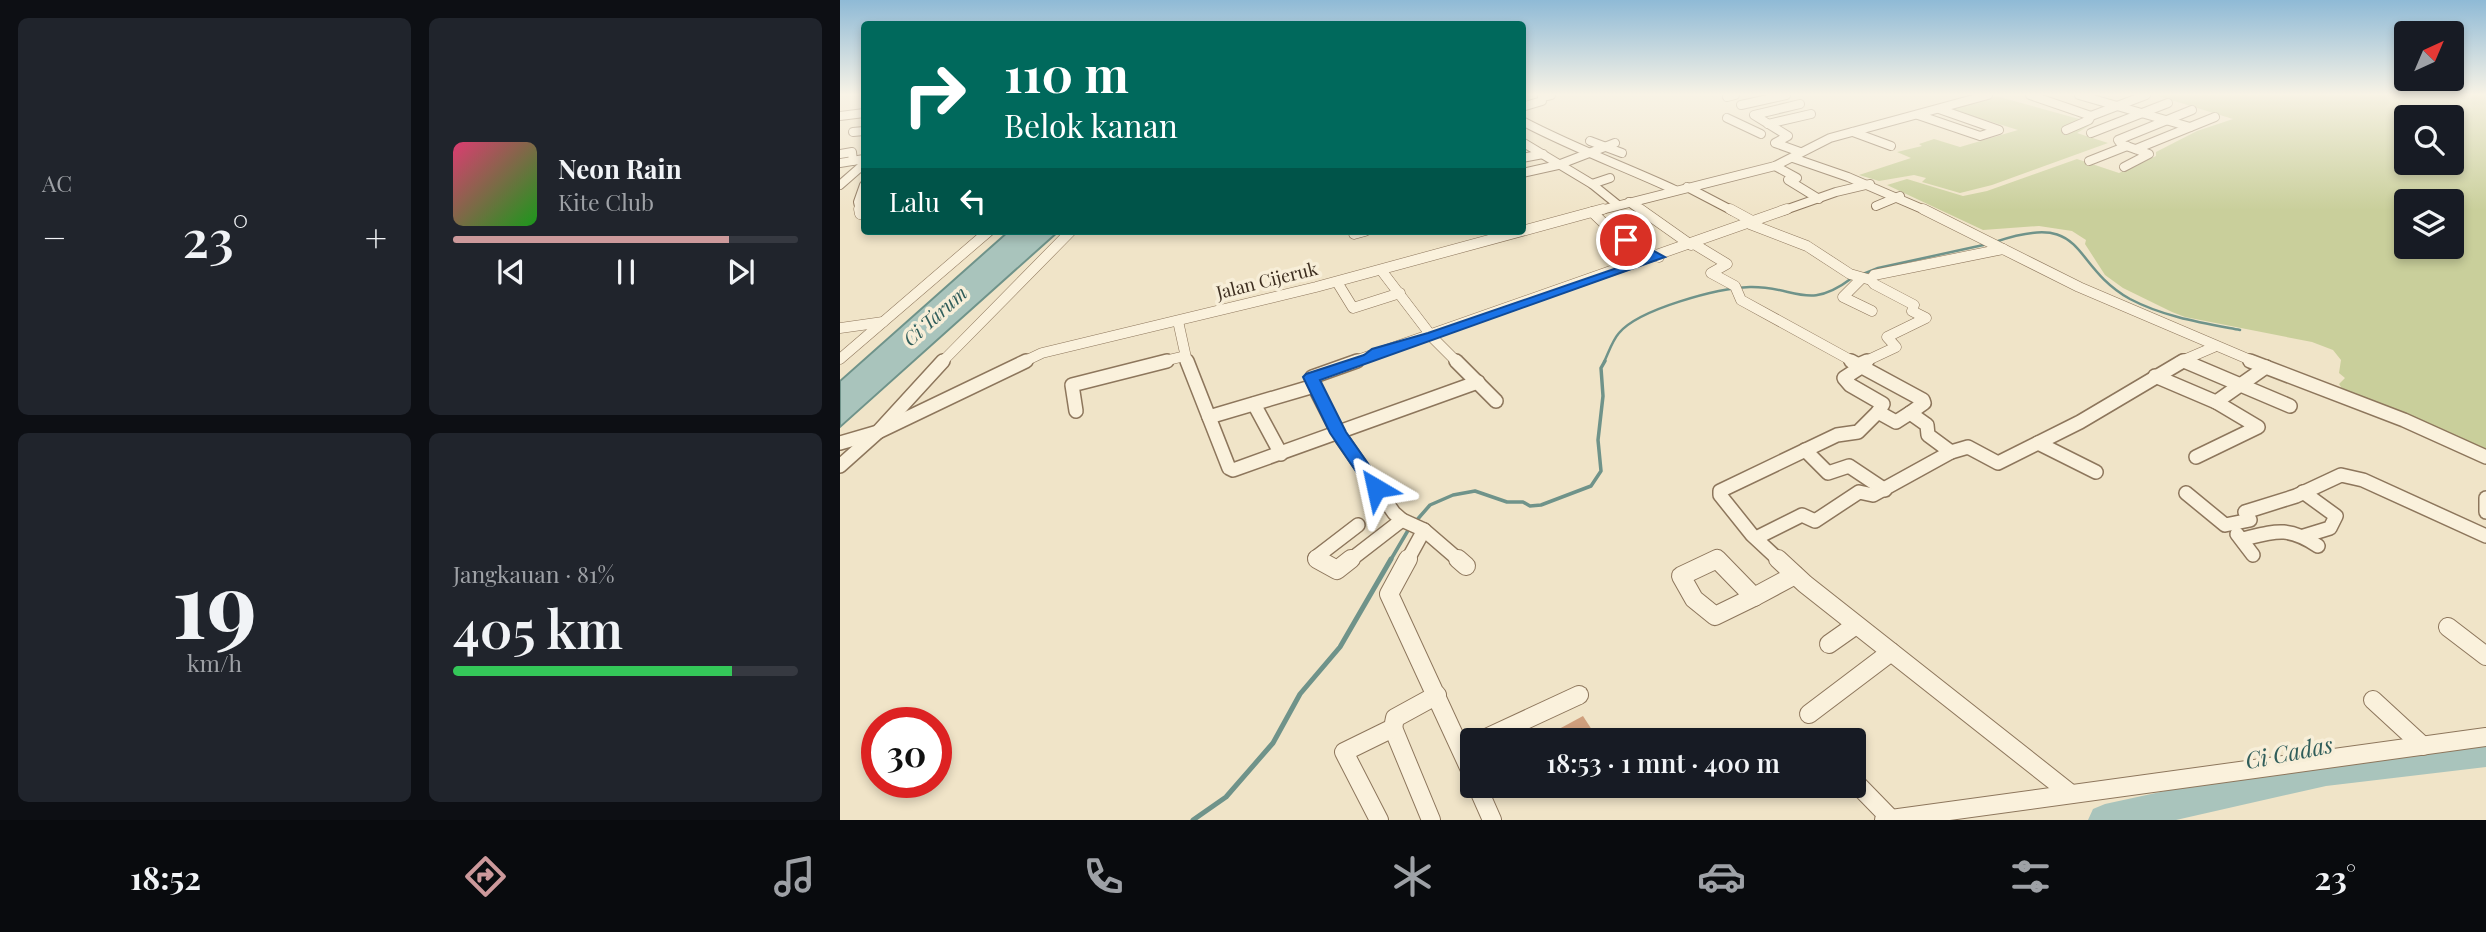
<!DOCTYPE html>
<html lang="id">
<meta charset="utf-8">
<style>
body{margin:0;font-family:"Playfair Display",serif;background:#20242c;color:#f1f3f6;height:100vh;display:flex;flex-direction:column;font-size:26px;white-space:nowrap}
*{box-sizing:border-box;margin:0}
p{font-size:23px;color:#9ea1a6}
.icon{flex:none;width:38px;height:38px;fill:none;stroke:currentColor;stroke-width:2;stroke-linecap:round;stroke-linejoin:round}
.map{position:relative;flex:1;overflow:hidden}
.sheet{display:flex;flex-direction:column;gap:18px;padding:18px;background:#0d0f14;width:840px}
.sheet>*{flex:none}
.banner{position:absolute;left:21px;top:21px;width:665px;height:214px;border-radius:7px;box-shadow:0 4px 10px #0003;background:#00695c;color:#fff;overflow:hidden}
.needle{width:46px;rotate:44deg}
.fabs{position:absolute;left:1554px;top:21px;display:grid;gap:14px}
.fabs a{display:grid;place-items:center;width:70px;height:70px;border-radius:7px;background:#171b24;box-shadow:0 4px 10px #0003;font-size:35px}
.speed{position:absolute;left:21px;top:707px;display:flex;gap:14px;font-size:35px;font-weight:700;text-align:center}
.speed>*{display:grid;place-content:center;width:91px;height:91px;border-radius:50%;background:#171b24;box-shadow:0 4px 10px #0003;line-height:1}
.speed .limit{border:10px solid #d22;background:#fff;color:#111}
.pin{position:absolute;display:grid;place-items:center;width:60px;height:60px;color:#fff;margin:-30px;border:4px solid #fff;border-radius:50%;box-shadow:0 2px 7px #0007}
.me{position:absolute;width:77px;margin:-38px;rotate:324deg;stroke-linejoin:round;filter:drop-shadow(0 0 5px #0008)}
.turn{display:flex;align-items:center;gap:24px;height:147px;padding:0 28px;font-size:32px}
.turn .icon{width:91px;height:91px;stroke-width:2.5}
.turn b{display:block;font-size:49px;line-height:60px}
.then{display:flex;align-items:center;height:66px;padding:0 28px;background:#0003;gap:14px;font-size:26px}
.big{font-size:52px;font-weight:600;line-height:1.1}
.sheet .card{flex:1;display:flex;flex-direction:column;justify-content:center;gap:10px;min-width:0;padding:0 24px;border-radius:10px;background:#20242c}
.sheet .dial{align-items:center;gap:0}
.dial b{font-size:91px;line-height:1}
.song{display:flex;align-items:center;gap:21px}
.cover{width:84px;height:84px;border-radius:10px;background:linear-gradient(135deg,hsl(340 70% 55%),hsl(120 70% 35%))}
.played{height:7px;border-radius:4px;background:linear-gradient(90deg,#cc999b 80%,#363941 80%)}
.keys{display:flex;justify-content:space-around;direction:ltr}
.heat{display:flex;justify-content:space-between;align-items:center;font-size:38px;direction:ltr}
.charge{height:10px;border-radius:5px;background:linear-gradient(90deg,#34c759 81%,#363941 0)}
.sheet .tiles{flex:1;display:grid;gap:18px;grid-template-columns:repeat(2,1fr)}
.trip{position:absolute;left:620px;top:728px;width:406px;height:70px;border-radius:7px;background:#171b24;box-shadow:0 4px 10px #0003;font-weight:600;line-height:70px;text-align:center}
.tab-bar{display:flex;height:112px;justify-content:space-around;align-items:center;background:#090b0e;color:#9ea1a6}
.tab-bar .icon{width:49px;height:49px}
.tab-bar .on{color:#cc999b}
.tab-bar b{font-size:32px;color:#f1f3f6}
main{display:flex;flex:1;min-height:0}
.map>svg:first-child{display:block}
.green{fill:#c9cf9b;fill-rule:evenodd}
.water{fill:#a9c4bc;stroke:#6f938a;stroke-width:2}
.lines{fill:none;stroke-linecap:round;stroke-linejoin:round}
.stream-far2{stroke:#6f938a;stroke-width:2.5}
.stream-far1{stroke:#6f938a;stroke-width:3.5}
.stream{stroke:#6f938a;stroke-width:5}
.river{fill:#a9c4bc;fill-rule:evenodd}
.building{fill:#cf9f7d}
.minor-far3-casing{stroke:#8d765c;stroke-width:10}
.minor-far2-casing{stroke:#8d765c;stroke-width:11}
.minor-far1-casing{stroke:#8d765c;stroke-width:16}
.minor-casing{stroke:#8d765c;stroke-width:20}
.minor-far3{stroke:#faf1dc;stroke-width:8}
.minor-far2{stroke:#faf1dc;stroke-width:10}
.minor-far1{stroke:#faf1dc;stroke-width:13}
.minor{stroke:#faf1dc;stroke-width:18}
.route{fill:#1a73e8;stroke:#114b97;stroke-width:2}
.labels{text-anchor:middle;stroke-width:7;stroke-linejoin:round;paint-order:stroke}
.street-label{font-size:18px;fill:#3d2e20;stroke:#f7eed8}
.water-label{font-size:19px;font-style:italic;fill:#2f5d5a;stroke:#f7eed8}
.near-water-label{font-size:23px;font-style:italic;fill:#2f5d5a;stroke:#f7eed8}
</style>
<main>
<section class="sheet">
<div class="tiles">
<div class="card"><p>AC</p>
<div class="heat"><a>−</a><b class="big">23°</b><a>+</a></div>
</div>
<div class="card">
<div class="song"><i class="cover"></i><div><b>Neon Rain</b><p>Kite Club</p></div></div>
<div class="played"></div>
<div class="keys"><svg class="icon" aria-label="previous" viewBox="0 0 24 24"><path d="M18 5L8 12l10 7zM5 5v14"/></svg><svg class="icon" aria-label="pause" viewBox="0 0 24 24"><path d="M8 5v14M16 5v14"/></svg><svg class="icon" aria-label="next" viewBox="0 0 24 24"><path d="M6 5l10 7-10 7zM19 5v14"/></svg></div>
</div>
<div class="card dial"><b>19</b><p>km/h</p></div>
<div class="card"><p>Jangkauan · 81%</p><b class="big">405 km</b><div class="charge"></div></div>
</div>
</section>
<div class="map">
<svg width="1646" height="820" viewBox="0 0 1646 820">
<rect width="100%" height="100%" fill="#f0e4c8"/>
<g class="green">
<path d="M1315,95H1646V452L1503,390L1499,384L1505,378L1499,373L1501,360L1493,350L1472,342L1345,317L1332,312L1283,288L1265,275L1245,244L1246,240L1232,231L1199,226L1143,230L1047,185L1067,179L1123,196L1147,191L1237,159L1279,173L1316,156V152L1357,131L1393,119ZM1566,117H1612V163H1566ZM1566,201H1612V247H1566Z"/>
<path d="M1156,96L1250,122L1252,124L1237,133L1268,143L1152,185L1120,193L1082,182L1086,178L1074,175L1039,181L1019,175L1071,158L1057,152L1082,146L1079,144L1094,139L1120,147L1178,130L1110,109Z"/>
</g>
<path class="water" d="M169,231H219L0,427V381Z"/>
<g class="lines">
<g class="stream-far2">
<path d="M1155,242C1249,210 1228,264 1290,299C1324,317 1363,323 1400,330"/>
<path d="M1023,274L1038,268L1148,244"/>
<path d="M764,362C768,354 772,341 779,333C799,309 878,288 910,287C956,286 967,312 1012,278"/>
</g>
<g class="stream-far1">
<path d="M576,521L590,505L613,495L635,491L667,502H683L690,506L701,505L751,486L761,471L758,440L763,396L761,368L765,361"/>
<path d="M550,561L570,527"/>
</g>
<path class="stream" d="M353,820L386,797L433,743L460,694L500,647L551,559"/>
<path class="river" d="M1646,739V767L1486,786L1336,820H1248L1253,809L1265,804L1486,756Z"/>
</g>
<path class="building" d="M743,716L754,733L739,740H726L719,729Z"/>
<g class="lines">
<g class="minor-far3-casing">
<g id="minor-far3">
<path d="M1190,95L1251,116"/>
<path d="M1239,95L1350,127"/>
<path d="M887,97L895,95"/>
<path d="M960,104L914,115L948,136L935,143L960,152"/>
<path d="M901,105L946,95"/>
<path d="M682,107L702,101V97L711,95"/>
<path d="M1078,115L1140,136L1159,130L1099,109"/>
<path d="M0,116L24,113"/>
<path d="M887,118L921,134"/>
<path d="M682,121C733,148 783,166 835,190"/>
<path d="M928,124L971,114"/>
<path d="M1226,130L1249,120L1251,116L1306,95"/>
<path d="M13,132L24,131"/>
<path d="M1013,132L1051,146"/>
<path d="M1251,133L1328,103"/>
<path d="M750,141L782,153"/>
<path d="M682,142L752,184L778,205"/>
<path d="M1296,149L1375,117"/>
<path d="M0,154L12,152L13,161"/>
<path d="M682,158L703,154"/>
<path d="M953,158L1008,177L1087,211"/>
<path d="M1249,161L1287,146"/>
<path d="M0,163L24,159"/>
<path d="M935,166L957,178L948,180L979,199"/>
<path d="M1284,167L1309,154L1281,144L1278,140L1352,110"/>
<path d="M682,173L718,165L775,143"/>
<path d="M752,184L770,178"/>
<path d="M0,185L24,164"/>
<path d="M847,187L893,211"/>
<path d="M789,202L802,211"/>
<path d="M1036,206L1060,196"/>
<path d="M20,211L18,202L24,185"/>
<path d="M757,211L935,166L990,138L1148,95"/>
<path d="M942,211L996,192L1030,184"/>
</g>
</g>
<g class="minor-far2-casing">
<g id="minor-far2">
<path d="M19,209L20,214"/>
<path d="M800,209L851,245"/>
<path d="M890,209L914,222"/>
<path d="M1083,209L1239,287L1415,362"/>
<path d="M752,212L773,232L819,257"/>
<path d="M910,224L967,246L1010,274L1031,280"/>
<path d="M514,234L525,231"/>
<path d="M854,244L887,264L871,273L895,286L901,300L1014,362"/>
<path d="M541,270L593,338L617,362"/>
<path d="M1022,278L1003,297L1032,311"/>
<path d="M497,282L513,308L560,293"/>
<path d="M338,321L347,362"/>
<path d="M0,328L43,322"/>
<path d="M0,359L149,231"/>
<path d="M1343,360L1348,362"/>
<path d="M102,362L231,231"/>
<path d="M183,362L202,353L476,287L763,209"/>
<path d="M320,362L345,356"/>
<path d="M512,362L947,209"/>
<path d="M1024,362L1056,347L1047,337L1086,318L1072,311L1074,305L1034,284L1031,280L1034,275L1163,249"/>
<path d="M1339,362L1374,347"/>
</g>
</g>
<g class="minor-far1-casing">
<g id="minor-far1">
<path d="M347,361L389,468L393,470L638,382"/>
<path d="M616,361L656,401"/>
<path d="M1011,361L1083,400L1084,403L1070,413L1087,425L1088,435L1111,452L1128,447L1158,463L1240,422L1343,361"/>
<path d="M1344,361L1450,406"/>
<path d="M1410,361L1564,420L1646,457"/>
<path d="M1018,365L1027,361"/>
<path d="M1021,367L1004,378L1010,385L1043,404L1038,412L1056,422L1070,413"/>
<path d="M1315,376L1376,402L1426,367"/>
<path d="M474,386L472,377L517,361"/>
<path d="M414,404L441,454"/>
<path d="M236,411L232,385L327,361"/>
<path d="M369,417L474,386L498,433L554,513L562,520L584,530L620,561"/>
<path d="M0,443L38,432L186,361"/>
<path d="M1198,443L1256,472"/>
<path d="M965,450L988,473L1009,466L1045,490"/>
<path d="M1356,457L1418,427L1376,402"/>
<path d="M0,466L38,432L103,361"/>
<path d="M1463,492L1496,516L1490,528L1464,536"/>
<path d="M1346,493L1385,525L1410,520L1405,512L1456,496L1501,475L1523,480L1646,536"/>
<path d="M1646,498V512"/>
<path d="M1397,534L1413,555"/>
<path d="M916,538L962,515L975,521L1019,492L1033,495L1111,452"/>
<path d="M1403,539C1436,531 1448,526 1478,546"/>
<path d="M480,561L475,558L518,525"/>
<path d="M509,561L562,520"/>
<path d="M567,561L584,530"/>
<path d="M874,561H879"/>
<path d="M940,561L912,535L880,495V491L997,435L1018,432L1038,412"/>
</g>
</g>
<g class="minor-casing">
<g id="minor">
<path d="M477,559L497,570L511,559"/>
<path d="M568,559L549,594L632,774"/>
<path d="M618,559L626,566"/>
<path d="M877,559L914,597L875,616L854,599L841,576Z"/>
<path d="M938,559L965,584L1231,794"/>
<path d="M914,597L955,575"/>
<path d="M1608,627L1646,656"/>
<path d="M989,644L1016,625"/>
<path d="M1533,700L1583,746"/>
<path d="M969,714L1051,652"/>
<path d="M553,728L591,820"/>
<path d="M642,740L739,695"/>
<path d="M1013,780L1051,819"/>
<path d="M637,786L652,820"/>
<path d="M539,820L504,752L553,728L555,718L597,695"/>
<path d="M1044,820L1646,737"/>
</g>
</g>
<use href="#minor-far3" class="minor-far3"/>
<use href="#minor-far2" class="minor-far2"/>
<use href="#minor-far1" class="minor-far1"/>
<use href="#minor" class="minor"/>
</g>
<linearGradient id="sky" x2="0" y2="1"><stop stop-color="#8fbad6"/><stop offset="0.45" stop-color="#f8f3e6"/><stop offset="1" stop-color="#f8f3e6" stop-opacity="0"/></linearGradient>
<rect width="1646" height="210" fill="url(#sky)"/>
<path class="route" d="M786,236L825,257L480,380L506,432L545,488L536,494L530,492L490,433L463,377L466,374L524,355L532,349L588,333L809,257L782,242V237Z"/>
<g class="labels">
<g class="street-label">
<text transform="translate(427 281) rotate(-14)" y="6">Jalan Cijeruk</text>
</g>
<g class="water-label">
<text transform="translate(95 316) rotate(-42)" y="7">Ci Tarum</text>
</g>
<g class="near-water-label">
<text transform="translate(1449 753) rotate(-11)" y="8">Ci Cadas</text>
</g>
</g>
</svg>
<div class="fabs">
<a><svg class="needle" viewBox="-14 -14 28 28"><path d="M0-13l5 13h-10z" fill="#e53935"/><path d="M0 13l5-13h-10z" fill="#9ea1a6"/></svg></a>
<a><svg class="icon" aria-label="search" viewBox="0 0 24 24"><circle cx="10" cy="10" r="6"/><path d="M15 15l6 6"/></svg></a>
<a><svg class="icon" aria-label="layers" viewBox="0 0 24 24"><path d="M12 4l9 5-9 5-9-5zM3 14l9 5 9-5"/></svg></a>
</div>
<div class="speed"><div class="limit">30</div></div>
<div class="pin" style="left:786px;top:240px;background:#d93025"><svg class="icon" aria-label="arrive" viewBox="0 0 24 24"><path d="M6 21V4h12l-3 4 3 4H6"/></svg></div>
<svg class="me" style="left:536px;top:488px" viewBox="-20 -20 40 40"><path d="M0-17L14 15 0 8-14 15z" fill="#1a73e8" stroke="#fff" stroke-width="4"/></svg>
<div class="trip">18:53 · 1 mnt · 400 m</div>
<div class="banner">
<div class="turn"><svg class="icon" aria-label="right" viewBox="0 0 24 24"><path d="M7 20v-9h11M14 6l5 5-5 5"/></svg><div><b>110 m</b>Belok kanan</div></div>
<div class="then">Lalu<svg class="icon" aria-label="left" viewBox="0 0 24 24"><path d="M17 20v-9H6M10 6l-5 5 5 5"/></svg></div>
</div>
</div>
</main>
<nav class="tab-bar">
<b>18:52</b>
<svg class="icon on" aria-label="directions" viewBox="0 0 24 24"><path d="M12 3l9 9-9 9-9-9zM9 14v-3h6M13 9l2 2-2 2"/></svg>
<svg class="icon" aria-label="music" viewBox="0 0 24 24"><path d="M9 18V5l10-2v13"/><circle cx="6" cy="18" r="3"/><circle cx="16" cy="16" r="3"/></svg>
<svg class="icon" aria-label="phone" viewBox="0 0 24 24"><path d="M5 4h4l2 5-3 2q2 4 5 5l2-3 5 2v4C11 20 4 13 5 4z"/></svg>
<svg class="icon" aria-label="climate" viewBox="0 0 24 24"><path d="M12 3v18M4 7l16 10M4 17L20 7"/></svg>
<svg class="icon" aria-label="car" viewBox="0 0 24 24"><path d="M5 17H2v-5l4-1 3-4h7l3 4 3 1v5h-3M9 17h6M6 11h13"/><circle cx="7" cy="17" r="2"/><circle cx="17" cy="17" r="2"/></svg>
<svg class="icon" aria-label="filters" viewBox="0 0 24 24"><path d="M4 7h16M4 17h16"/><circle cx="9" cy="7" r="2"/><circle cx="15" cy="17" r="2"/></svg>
<b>23°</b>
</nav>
